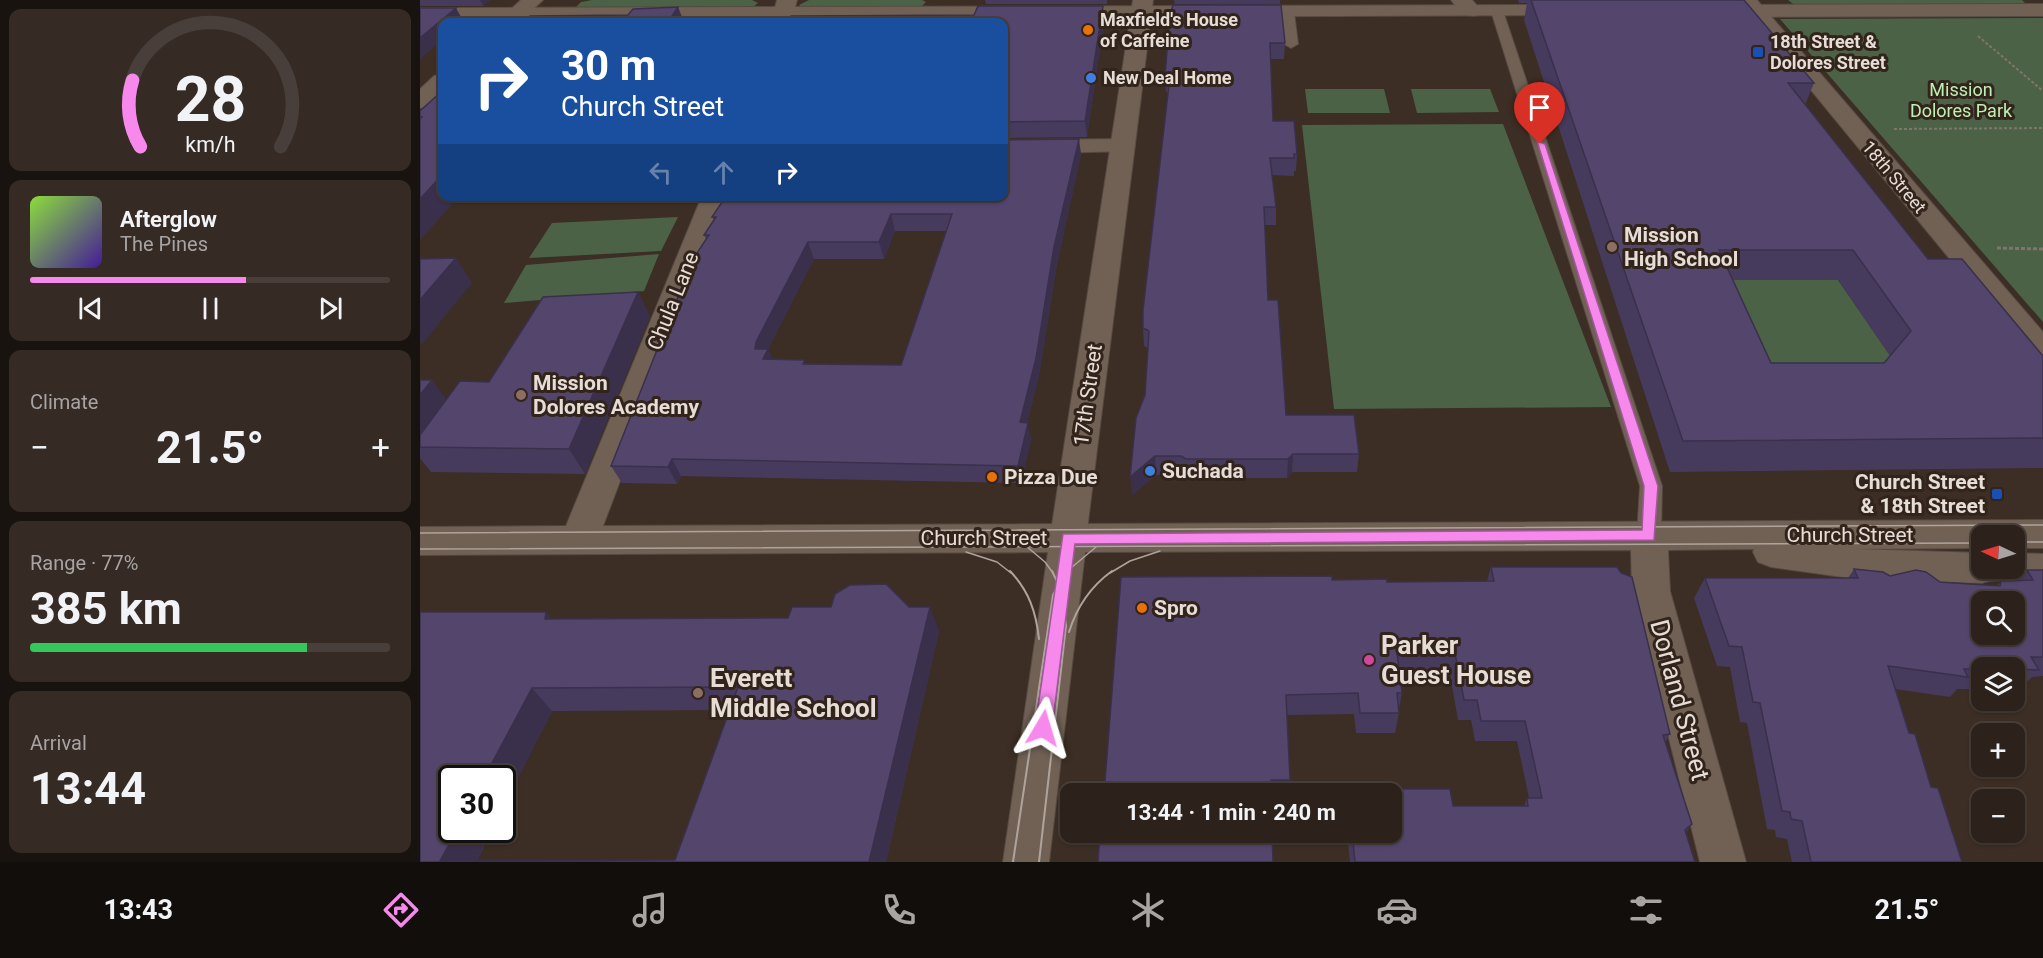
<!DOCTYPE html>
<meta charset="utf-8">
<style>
body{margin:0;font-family:Roboto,sans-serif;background:#352a24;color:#f1f3f6;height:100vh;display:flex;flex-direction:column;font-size:22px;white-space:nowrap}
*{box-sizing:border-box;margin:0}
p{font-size:20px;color:#a7a4a3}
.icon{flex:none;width:33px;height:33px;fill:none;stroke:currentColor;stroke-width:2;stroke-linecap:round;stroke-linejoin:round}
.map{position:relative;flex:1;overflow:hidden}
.side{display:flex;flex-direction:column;gap:9px;padding:9px;background:#19130f;width:420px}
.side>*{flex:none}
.top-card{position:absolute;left:18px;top:18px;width:570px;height:183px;border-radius:12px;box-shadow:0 2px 4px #0004,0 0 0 2px #483f3a;background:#1a4fa0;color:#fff;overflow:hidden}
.needle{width:39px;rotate:274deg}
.buttons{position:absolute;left:1551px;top:525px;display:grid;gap:12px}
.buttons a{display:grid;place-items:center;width:54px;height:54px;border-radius:12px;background:#2d221b;box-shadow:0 2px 4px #0004,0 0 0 2px #483f3a;font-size:30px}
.speed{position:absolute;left:18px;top:765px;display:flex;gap:12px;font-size:30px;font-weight:700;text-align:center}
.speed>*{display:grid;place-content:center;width:78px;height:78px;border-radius:50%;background:#2d221b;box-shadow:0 2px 4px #0004,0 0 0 2px #483f3a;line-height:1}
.speed .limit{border:3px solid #111;border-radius:9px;background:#fff;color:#111}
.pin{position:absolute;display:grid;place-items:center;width:51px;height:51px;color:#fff;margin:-62px -26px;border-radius:50% 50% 50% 0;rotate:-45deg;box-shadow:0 0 6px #0007}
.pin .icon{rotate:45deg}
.me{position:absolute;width:66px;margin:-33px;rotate:7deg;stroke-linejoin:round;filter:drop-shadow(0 0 4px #0008)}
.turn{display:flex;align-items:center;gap:21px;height:126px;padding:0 24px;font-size:27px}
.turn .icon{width:78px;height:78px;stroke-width:2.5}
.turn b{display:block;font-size:42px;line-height:51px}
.lanes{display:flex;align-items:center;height:57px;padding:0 24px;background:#0003;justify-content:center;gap:30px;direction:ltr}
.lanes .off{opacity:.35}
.big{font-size:45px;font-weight:700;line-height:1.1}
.side .tile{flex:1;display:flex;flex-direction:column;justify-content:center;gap:9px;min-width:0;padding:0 21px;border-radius:12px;background:#352a24}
.side .dial{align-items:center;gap:0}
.dial svg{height:156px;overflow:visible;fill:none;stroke:#483f3a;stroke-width:7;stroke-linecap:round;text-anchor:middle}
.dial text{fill:#f1f3f6;stroke:none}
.song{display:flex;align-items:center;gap:18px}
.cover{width:72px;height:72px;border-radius:9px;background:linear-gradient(135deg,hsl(90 70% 55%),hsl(260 70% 35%))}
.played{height:6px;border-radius:3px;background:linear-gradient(90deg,#f788ec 60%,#483f3a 60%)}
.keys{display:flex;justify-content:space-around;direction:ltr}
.heat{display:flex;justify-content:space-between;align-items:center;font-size:33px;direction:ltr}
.charge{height:9px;border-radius:4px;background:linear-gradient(90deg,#34c759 77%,#483f3a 0)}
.trip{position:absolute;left:640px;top:783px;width:342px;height:60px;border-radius:12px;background:#2d221b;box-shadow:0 2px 4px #0004,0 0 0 2px #483f3a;font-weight:700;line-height:60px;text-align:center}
.dock{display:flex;height:96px;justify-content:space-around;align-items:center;background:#120e0b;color:#a7a4a3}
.dock .icon{width:42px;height:42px}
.dock .selected{color:#f788ec}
.dock b{font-size:27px;color:#f1f3f6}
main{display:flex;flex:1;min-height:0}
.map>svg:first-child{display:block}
.green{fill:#4b6247}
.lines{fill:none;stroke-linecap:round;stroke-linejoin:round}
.service-casing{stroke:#564a41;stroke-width:2}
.minor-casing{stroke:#564a41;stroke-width:2}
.tertiary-casing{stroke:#564a41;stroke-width:2}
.secondary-casing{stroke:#564a41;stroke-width:2}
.path-far1{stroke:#81746c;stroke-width:2;stroke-dasharray:3 2;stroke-linecap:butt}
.path{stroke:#81746c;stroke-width:3;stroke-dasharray:4 2;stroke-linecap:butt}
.service{fill:#716155;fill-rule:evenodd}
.minor{fill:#716155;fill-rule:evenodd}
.tertiary{fill:#716155;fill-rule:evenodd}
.secondary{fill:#716155;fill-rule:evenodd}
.tram-far1{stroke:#afa49d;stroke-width:1.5}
.tram{stroke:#afa49d;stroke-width:2}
.wall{fill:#473b5d;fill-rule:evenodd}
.shaded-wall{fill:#3a304c}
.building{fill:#53456c;stroke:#3a304c;stroke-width:1.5;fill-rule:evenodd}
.route{fill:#f788ec;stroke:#a15899;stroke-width:1.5}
.food-dot{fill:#e8710a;stroke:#32241a;stroke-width:2}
.transit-dot{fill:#1a4fb4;stroke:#32241a;stroke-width:2}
.shop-dot{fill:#3f7fe0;stroke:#32241a;stroke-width:2}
.education-dot{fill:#8d6e63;stroke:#32241a;stroke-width:2}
.hotel-dot{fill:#d1479c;stroke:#32241a;stroke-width:2}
.labels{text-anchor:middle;stroke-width:6;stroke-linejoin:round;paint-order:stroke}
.far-poi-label{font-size:18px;font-weight:bold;fill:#e7ddd7;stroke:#32241a;text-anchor:start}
.far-park-label{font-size:18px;fill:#bcf0b4;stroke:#32241a}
.far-street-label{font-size:18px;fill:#e7ddd7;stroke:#32241a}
.poi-label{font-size:21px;font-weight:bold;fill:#e7ddd7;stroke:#32241a;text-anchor:start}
.street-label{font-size:21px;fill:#e7ddd7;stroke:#32241a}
.near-poi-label{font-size:26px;font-weight:bold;fill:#e7ddd7;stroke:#32241a;text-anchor:start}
.near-street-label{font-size:26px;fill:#e7ddd7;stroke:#32241a}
</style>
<main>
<section class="side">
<div class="tile dial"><svg viewBox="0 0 100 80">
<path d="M14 69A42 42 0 1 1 86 69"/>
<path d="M14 69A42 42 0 0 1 10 35" stroke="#f788ec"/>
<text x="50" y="56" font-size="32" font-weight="700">28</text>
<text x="50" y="72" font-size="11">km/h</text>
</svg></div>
<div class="tile">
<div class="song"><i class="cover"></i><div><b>Afterglow</b><p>The Pines</p></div></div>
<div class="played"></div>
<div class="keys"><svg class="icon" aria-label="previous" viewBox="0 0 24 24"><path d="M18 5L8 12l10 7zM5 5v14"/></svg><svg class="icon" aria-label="pause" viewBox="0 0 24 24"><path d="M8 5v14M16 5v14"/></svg><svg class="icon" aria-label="next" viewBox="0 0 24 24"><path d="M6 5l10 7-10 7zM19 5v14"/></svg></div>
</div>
<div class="tile"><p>Climate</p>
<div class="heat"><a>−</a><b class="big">21.5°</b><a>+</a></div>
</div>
<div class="tile"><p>Range · 77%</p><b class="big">385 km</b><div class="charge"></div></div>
<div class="tile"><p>Arrival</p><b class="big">13:44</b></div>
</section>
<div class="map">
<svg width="1623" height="862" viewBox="0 0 1623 862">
<rect width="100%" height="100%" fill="#3c2e24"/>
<g class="green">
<path d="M172,0H332L338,3L333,7H156L161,2Z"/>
<path d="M389,0H502L506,2L500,8L381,7L379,5Z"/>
<path d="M1368,0H1602L1607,5L1376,6Z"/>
<path d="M1623,18V322L1360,19Z"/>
<path d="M885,89H964L970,113H888Z"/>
<path d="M991,89H1070L1079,112L997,113Z"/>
<path d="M1083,124L1191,407L914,409L882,125Z"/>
<path d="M258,217L241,251L109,258L132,223Z"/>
<path d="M239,254L224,291L84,303L106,265Z"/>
<path d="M1287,280H1418L1485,377L1336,394Z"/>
</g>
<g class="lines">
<g class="service-casing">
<g id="service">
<path d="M1077,7L1083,11L1242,486L1241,536L1237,542L1229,545L1221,542L1217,536L1220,486L1071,11Z"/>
<path d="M868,8L874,12L878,44L871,48L864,44L862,12Z"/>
</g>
</g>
<g class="minor-casing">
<g id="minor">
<path d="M357,0H377L371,22H351Z"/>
<path d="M1031,0H1052L1062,11L1059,15C1046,18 1039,11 1031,0Z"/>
<path d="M703,139L712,141L715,146L712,151L584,154V140Z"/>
<path d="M282,196H308L183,526L1623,520V548H1594V536H1562V548L1435,549L1562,553V568H1594V553L1623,554V584C1604,583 1578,577 1562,583L1444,580L1351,567L1338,562L1333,552L1334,549L1248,550L1250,591L1326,862H1280L1212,591L1211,550L665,552L629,862H583L628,552L0,555V527L146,526Z"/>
</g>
</g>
<g class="tertiary-casing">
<g id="tertiary">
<path d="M101,0H123L99,22H77Z"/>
<path d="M713,0H733L666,538L661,548L648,552L635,548L630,538Z"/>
<path d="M1317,0H1337L1623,332V362L1612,359Z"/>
<path d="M22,74V92L8,106L0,108V89L14,76Z"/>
</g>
</g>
<g class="secondary-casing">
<g id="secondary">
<path d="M1623,4V16L1289,17L1282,15L1279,11L1282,7L1289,5Z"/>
<path d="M1150,5L1157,7L1160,11L1157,15L0,20V8Z"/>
</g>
</g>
<g class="path-far1">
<path d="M1558,36L1623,91"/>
<path d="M1474,129L1623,128"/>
</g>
<path class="path" d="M1577,248L1623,249"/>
<use href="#service" class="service"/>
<use href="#minor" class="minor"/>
<use href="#tertiary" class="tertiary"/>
<use href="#secondary" class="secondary"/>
<g class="tram-far1">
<path d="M0,533L1623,525"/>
<path d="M1594,542H1623"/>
<path d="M606,546L625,562L633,573"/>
<path d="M0,549L1562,543"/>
<path d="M546,552L577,562L591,573"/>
<path d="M645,573L676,547"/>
<path d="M690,573L710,561L740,551"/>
</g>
<g class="tram">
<path d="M590,571C609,591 616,612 619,639"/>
<path d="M649,632C657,606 670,587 692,571"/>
<path d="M593,862L633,595L646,571"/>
<path d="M619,862L646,626L641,590L632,571"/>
</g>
</g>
<g class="wall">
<path d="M0,0H70L63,6H0Z"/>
<path d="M565,0H687V4H566Z"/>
<path d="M754,0H860V4H755Z"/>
<path d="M1098,0H1324L1394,83L1385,105L1508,259L1623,356V468L1250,472L1104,20L1107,3H1099ZM1312,280H1418L1470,356L1464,363H1351Z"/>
<path d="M750,14L865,43L864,59H850L853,121L877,154L876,171H874V176L852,175L856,207V225H844L848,300L866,415L939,454L937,472H872L867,478H767L762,474L736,475L712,495L725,395L728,348L724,346L723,328L748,92H746L745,76Z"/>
<path d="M684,21L667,137L584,138V22Z"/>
<path d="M661,154L637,264L619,375L607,423L611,440L601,483L261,476L257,484L202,483L191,466L286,239L284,235L294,220L292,217ZM475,231H527L481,365L386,364L352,360L348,349L394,259H464Z"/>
<path d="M230,316L165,474L11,472L0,458V380H12L26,400L69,382Z"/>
<path d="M1071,567H1197L1201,573L1212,577L1250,734L1245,743L1272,824L1266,832L1275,862H930L927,832H972V794H928V789H1030L1033,806H1104L1107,798H1109L1097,741H1055L1051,720H1038L1030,674H979L982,693L979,708V713L975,733H936L934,714L867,715L870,780L869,794H684L701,577L912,576V580L967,579V582L1067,581Z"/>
<path d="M1434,569L1470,576L1520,582L1577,586L1581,581H1598L1607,570H1623V676L1612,677L1599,689H1594V668H1562V689H1537L1530,697L1475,689L1489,733L1542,862H1372L1367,839L1356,837L1355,830L1347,829L1327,723L1320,722L1310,667L1297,666L1274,598L1285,578H1428Z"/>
<path d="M489,607L519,631L466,862H0L126,612L131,619L368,618ZM310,710L255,860L57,861L72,830H32L82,778V810L132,711Z"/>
</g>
<g class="shaded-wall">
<path d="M60,0H70L63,6Z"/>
<path d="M683,6L684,21L667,137L665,121Z"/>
<path d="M258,7L264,22H248Z"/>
<path d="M36,8L44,22H22V40L0,59V38Z"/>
<path d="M659,139L661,154L637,264L619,375L603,440L600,422L634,247Z"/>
<path d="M22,175V196H42L36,200L0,240V199Z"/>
<path d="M471,214L475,231L464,259L459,242Z"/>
<path d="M388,242L394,259L348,349L355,366L350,376L335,349L336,342Z"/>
<path d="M36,258L52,283L2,344L0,341V300Z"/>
<path d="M218,292L230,316L165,474L149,449Z"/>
<path d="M12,380L30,406L0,446V395Z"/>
<path d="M608,423L611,440L601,483L598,466Z"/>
<path d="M873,454L872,472L867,478L868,459Z"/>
<path d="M735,456L736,475L712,495L710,477Z"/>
<path d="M252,459L261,476L257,484L248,467Z"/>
<path d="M510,607L519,631L466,862H449Z"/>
<path d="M126,612L144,636L125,619Z"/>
<path d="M112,688L132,711L82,810V778H64Z"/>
<path d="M37,830H72L56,862L20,861Z"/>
</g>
<g class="building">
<path d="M1111,0H1324L1394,83H1368L1508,259H1542L1623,356V438L1263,441ZM1299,250H1433L1491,331L1464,363H1351Z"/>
<path d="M753,5H861L865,43H850L853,121H874L877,154H874V158H850L856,207H844L848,300H858L866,415H934L939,454H873L868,459H766L761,456H735L710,477L716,418L725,395L729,331L723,328V310L750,76H745L750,14Z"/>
<path d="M558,6H683L665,121L584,122V22H367L371,16L554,15Z"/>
<path d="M258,7L248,22H102L110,16L208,15L213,9Z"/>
<path d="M0,8H36L0,38Z"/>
<path d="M22,91V175L0,199V119L2,117H0V111Z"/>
<path d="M659,139L634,247L616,358L600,422L608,423L598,466L252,459L248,467L191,466L273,259L289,235H284L296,217H292L306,196H584V140ZM471,214H532L481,365L383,364L385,360L343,359L348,349H335L336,342L388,242H459Z"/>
<path d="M36,258L0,300V259Z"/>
<path d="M218,292L149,449L0,447V435L40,381L69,382L123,297Z"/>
<path d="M0,380H12L0,395Z"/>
<path d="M1071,567H1197L1201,573L1212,577L1250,734L1243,735L1272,824L1265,830L1275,862H935L932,832H972V794H929L928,789H1030L1033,806H1108L1107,798H1122L1105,721H1061L1057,700H1044L1035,653H977L982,693H977L979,713H940L938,693L866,695L870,780H851V794H684L701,577L912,576V580L967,579V582L1074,581Z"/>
<path d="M1434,569L1463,572L1470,576L1496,570L1506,572L1520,582L1580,586L1581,581L1613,580L1607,570H1623V657H1611L1619,670L1594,669V668H1562V669H1544L1548,677L1468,666L1489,733L1495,734L1511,787L1518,788L1542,862H1391L1382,821L1371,819L1370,812L1362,811L1340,703L1333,702L1322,647L1309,646L1285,578H1438ZM1562,602H1594V634H1562Z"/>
<path d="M466,584L489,607H510L449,862H0V612H126L125,619L368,618L372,607H411L415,594L430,585ZM318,687L255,860L20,861L37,830H32V778H64L112,688Z"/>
<path d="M680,832H852L853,862H678Z"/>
</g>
<path class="route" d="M1117,141L1125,144L1238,486L1234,540L655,544L632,728L630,734L623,736L617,734L615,728L643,534L1222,530L1224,486Z"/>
<g class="food-dot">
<circle cx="668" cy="30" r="6"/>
<circle cx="572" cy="477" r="6"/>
<circle cx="722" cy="608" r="6"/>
</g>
<g class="transit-dot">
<rect x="1332" y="46" width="12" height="12" rx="3"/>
<rect x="1571" y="488" width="12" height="12" rx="3"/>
</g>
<g class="shop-dot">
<circle cx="671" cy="78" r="6"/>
<circle cx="730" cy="471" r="6"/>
</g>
<g class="education-dot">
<circle cx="1192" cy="247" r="6"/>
<circle cx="101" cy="395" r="6"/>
<circle cx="278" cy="693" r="6"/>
</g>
<circle class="hotel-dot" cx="949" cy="660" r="6"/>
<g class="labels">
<g class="far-poi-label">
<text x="680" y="26">Maxfield's House<tspan x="680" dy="21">of Caffeine</tspan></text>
<text x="1350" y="48">18th Street &amp;<tspan x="1350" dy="21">Dolores Street</tspan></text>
<text x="683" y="84">New Deal Home</text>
</g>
<g class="far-park-label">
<text x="1541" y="96">Mission<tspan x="1541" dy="21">Dolores Park</tspan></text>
</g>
<g class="far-street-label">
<text transform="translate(1474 177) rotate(50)" y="6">18th Street</text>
</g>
<g class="poi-label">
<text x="1204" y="242">Mission<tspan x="1204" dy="24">High School</tspan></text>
<text x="113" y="390">Mission<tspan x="113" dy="24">Dolores Academy</tspan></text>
<text x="742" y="478">Suchada</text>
<text x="584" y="484">Pizza Due</text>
<text x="1565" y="489" text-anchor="end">Church Street<tspan x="1565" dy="24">&amp; 18th Street</tspan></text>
<text x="734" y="615">Spro</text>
</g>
<g class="street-label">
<text transform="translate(253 301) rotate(-68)" y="7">Chula Lane</text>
<text transform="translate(668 395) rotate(-82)" y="7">17th Street</text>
<text x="1430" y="542">Church Street</text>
<text x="564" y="545">Church Street</text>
</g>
<g class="near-poi-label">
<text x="961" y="654">Parker<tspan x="961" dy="30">Guest House</tspan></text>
<text x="290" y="687">Everett<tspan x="290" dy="30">Middle School</tspan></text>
</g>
<g class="near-street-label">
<text transform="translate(1260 700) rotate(75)" y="9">Dorland Street</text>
</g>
</g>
</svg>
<div class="buttons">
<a><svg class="needle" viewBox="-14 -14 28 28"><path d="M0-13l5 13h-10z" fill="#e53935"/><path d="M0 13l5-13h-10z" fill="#a7a4a3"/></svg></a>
<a><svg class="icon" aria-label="search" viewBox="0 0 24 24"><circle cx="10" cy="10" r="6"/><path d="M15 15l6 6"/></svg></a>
<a><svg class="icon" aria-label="layers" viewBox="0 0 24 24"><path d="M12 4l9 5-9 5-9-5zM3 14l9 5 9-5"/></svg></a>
<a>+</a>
<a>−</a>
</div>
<div class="speed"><div class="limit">30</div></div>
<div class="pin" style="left:1120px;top:144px;background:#d93025"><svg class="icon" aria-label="arrive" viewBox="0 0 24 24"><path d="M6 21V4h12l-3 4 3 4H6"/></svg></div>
<svg class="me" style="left:623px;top:728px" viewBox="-20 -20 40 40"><path d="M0-17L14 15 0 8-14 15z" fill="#f788ec" stroke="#fff" stroke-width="4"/></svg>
<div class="trip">13:44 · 1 min · 240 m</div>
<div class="top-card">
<div class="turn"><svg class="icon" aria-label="right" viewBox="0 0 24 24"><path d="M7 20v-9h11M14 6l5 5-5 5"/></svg><div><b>30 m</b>Church Street</div></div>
<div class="lanes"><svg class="icon off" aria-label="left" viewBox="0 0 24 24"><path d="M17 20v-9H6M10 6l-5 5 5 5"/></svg><svg class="icon off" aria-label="ahead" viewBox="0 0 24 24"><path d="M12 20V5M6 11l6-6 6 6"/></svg><svg class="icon" aria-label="right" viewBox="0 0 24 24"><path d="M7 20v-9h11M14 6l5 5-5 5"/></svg></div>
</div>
</div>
</main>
<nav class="dock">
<b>13:43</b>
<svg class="icon selected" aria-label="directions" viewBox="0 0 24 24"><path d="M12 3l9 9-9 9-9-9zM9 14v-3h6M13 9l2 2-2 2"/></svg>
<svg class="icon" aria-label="music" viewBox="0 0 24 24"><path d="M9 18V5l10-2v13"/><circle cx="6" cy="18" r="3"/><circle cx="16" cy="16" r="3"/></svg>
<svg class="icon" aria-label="phone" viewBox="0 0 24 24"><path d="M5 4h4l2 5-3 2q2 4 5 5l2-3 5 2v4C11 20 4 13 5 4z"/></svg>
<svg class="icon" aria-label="climate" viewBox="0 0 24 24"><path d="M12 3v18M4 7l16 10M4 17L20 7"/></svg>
<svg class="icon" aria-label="car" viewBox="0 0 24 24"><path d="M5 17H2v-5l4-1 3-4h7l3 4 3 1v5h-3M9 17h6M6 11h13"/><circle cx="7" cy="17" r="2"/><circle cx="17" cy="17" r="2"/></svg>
<svg class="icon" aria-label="filters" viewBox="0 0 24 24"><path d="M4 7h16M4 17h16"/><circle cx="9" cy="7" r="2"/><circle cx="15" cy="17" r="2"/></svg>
<b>21.5°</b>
</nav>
